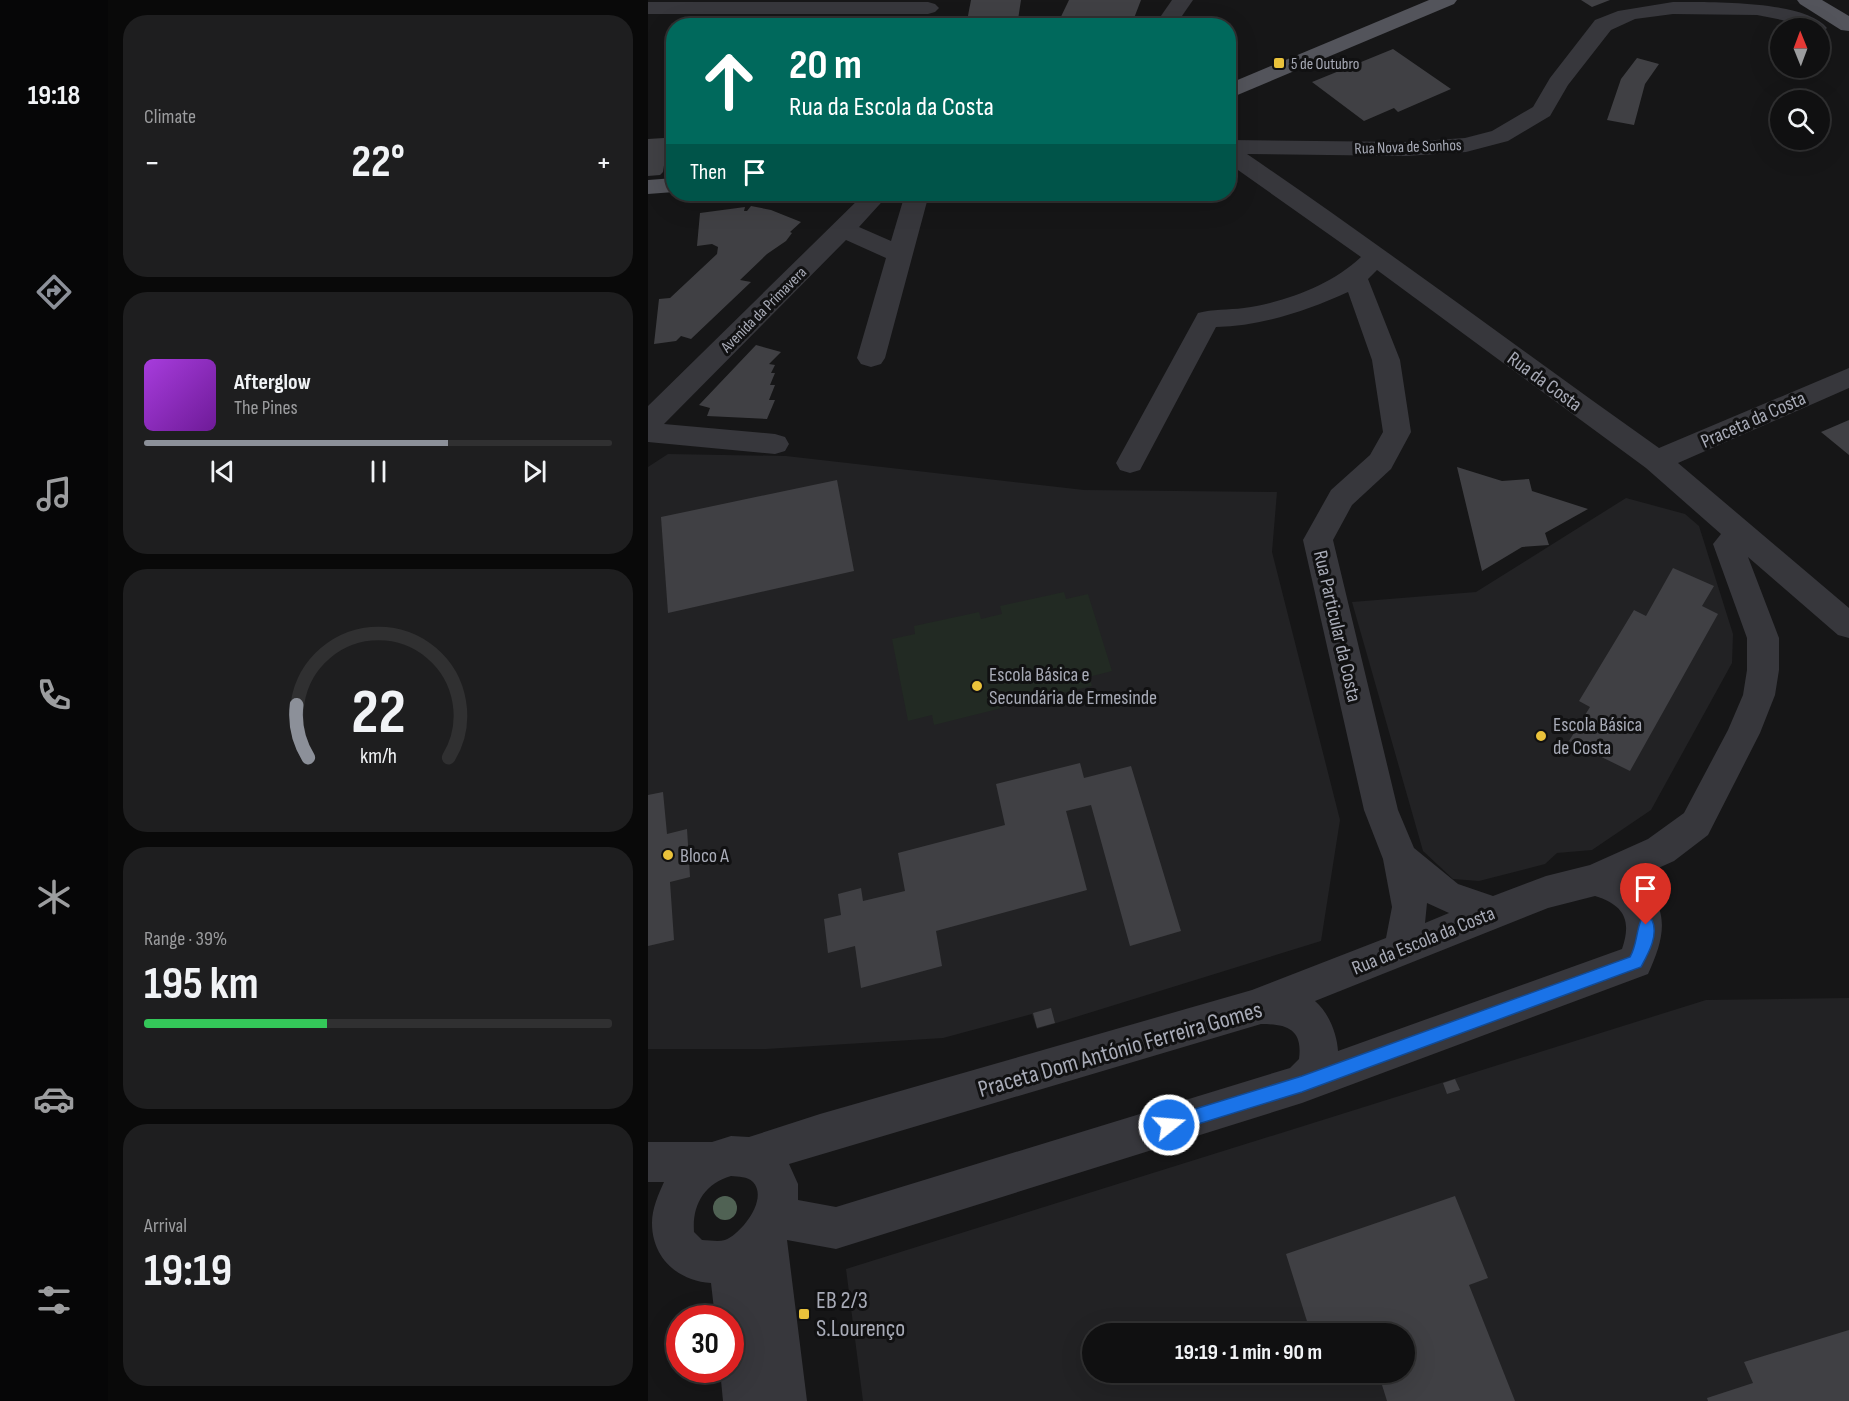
<!DOCTYPE html>
<meta charset="utf-8">
<style>
body{margin:0;font-family:"Sofia Sans Condensed",sans-serif;background:#1e1e1f;color:#f1f3f6;height:100vh;display:flex;flex-direction:column;font-size:22px;white-space:nowrap}
*{box-sizing:border-box;margin:0}
p{font-size:20px;color:#9c9d9f}
.icon{flex:none;width:33px;height:33px;fill:none;stroke:currentColor;stroke-width:2;stroke-linecap:round;stroke-linejoin:round}
.map{position:relative;flex:1;overflow:hidden}
.drawer{display:flex;flex-direction:column;gap:15px;padding:15px;background:#090909;width:540px}
.drawer>*{flex:none}
.banner{position:absolute;left:18px;top:18px;width:570px;height:183px;border-radius:24px;box-shadow:0 6px 24px #0002,0 0 0 2px #303031;background:#00695c;color:#fff;overflow:hidden}
.needle{width:39px;rotate:359deg}
.buttons{position:absolute;left:1122px;top:18px;display:grid;gap:12px}
.buttons a{display:grid;place-items:center;width:60px;height:60px;border-radius:50%;background:#101011;box-shadow:0 6px 24px #0002,0 0 0 2px #303031;font-size:30px}
.speed{position:absolute;left:18px;top:1305px;display:flex;gap:12px;font-size:30px;font-weight:700;text-align:center}
.speed>*{display:grid;place-content:center;width:78px;height:78px;border-radius:50%;background:#101011;box-shadow:0 6px 24px #0002,0 0 0 2px #303031;line-height:1}
.speed .limit{border:9px solid #d22;background:#fff;color:#111}
.pin{position:absolute;display:grid;place-items:center;width:51px;height:51px;color:#fff;margin:-62px -26px;border-radius:50% 50% 50% 0;rotate:-45deg;box-shadow:0 0 6px #0007}
.pin .icon{rotate:45deg}
.me{position:absolute;width:66px;margin:-33px;rotate:73deg;stroke-linejoin:round;filter:drop-shadow(0 0 4px #0008)}
.turn{display:flex;align-items:center;gap:21px;height:126px;padding:0 24px;font-size:27px}
.turn .icon{width:78px;height:78px;stroke-width:2.5}
.turn b{display:block;font-size:42px;line-height:51px}
.then{display:flex;align-items:center;height:57px;padding:0 24px;background:#0003;gap:12px;font-size:22px}
.big{font-size:45px;font-weight:700;line-height:1.1}
.drawer .card{flex:1;display:flex;flex-direction:column;justify-content:center;gap:9px;min-width:0;padding:0 21px;border-radius:24px;background:#1e1e1f}
.drawer .dial{align-items:center;gap:0}
.dial svg{height:156px;overflow:visible;fill:none;stroke:#303031;stroke-width:7;stroke-linecap:round;text-anchor:middle}
.dial text{fill:#f1f3f6;stroke:none}
.song{display:flex;align-items:center;gap:18px}
.cover{width:72px;height:72px;border-radius:9px;background:linear-gradient(135deg,hsl(280 70% 55%),hsl(280 70% 35%))}
.played{height:6px;border-radius:3px;background:linear-gradient(90deg,#8c9099 65%,#303031 65%)}
.keys{display:flex;justify-content:space-around;direction:ltr}
.heat{display:flex;justify-content:space-between;align-items:center;font-size:33px;direction:ltr}
.charge{height:9px;border-radius:4px;background:linear-gradient(90deg,#34c759 39%,#303031 0)}
.trip{position:absolute;left:434px;top:1323px;width:333px;height:60px;border-radius:30px;background:#101011;box-shadow:0 6px 24px #0002,0 0 0 2px #303031;font-weight:700;line-height:60px;text-align:center}
main{display:flex;flex:1;min-height:0}
.dock{display:flex;flex-direction:column;width:108px;justify-content:space-around;align-items:center;background:#060607;color:#9c9d9f}
.dock .icon{width:42px;height:42px}
.dock .selected{color:#8c9099}
.dock b{font-size:27px;color:#f1f3f6}
.map>svg:first-child{display:block}
.built{fill:#222224;fill-rule:evenodd}
.green{fill:#222a23}
.building{fill:#404044}
.lines{fill:none;stroke-linecap:round;stroke-linejoin:round}
.minor{fill:#37373c;fill-rule:evenodd}
.major{fill:#53545b;fill-rule:evenodd}
.tree{fill:#506254}
.route{fill:#1a73e8;stroke:#114b97;stroke-width:1.5}
.poi-dot{fill:#eac23b;stroke:#111112;stroke-width:2}
.labels{text-anchor:middle;stroke-width:6;stroke-linejoin:round;paint-order:stroke}
.far-poi-label{font-size:16px;fill:#a8abb7;stroke:#111112;text-anchor:start}
.far-street-label{font-size:16px;fill:#a8abb7;stroke:#111112}
.street-label{font-size:20px;fill:#a8abb7;stroke:#111112}
.poi-label{font-size:20px;fill:#a8abb7;stroke:#111112;text-anchor:start}
.near-street-label{font-size:24px;fill:#a8abb7;stroke:#111112}
.near-poi-label{font-size:24px;fill:#a8abb7;stroke:#111112;text-anchor:start}
</style>
<main>
<nav class="dock">
<b>19:18</b>
<svg class="icon selected" aria-label="directions" viewBox="0 0 24 24"><path d="M12 3l9 9-9 9-9-9zM9 14v-3h6M13 9l2 2-2 2"/></svg>
<svg class="icon" aria-label="music" viewBox="0 0 24 24"><path d="M9 18V5l10-2v13"/><circle cx="6" cy="18" r="3"/><circle cx="16" cy="16" r="3"/></svg>
<svg class="icon" aria-label="phone" viewBox="0 0 24 24"><path d="M5 4h4l2 5-3 2q2 4 5 5l2-3 5 2v4C11 20 4 13 5 4z"/></svg>
<svg class="icon" aria-label="climate" viewBox="0 0 24 24"><path d="M12 3v18M4 7l16 10M4 17L20 7"/></svg>
<svg class="icon" aria-label="car" viewBox="0 0 24 24"><path d="M5 17H2v-5l4-1 3-4h7l3 4 3 1v5h-3M9 17h6M6 11h13"/><circle cx="7" cy="17" r="2"/><circle cx="17" cy="17" r="2"/></svg>
<svg class="icon" aria-label="filters" viewBox="0 0 24 24"><path d="M4 7h16M4 17h16"/><circle cx="9" cy="7" r="2"/><circle cx="15" cy="17" r="2"/></svg>
</nav>
<section class="drawer">
<div class="card"><p>Climate</p>
<div class="heat"><a>−</a><b class="big">22°</b><a>+</a></div>
</div>
<div class="card">
<div class="song"><i class="cover"></i><div><b>Afterglow</b><p>The Pines</p></div></div>
<div class="played"></div>
<div class="keys"><svg class="icon" aria-label="previous" viewBox="0 0 24 24"><path d="M18 5L8 12l10 7zM5 5v14"/></svg><svg class="icon" aria-label="pause" viewBox="0 0 24 24"><path d="M8 5v14M16 5v14"/></svg><svg class="icon" aria-label="next" viewBox="0 0 24 24"><path d="M6 5l10 7-10 7zM19 5v14"/></svg></div>
</div>
<div class="card dial"><svg viewBox="0 0 100 80">
<path d="M14 69A42 42 0 1 1 86 69"/>
<path d="M14 69A42 42 0 0 1 8 42" stroke="#8c9099"/>
<text x="50" y="56" font-size="32" font-weight="700">22</text>
<text x="50" y="72" font-size="11">km/h</text>
</svg></div>
<div class="card"><p>Range · 39%</p><b class="big">195 km</b><div class="charge"></div></div>
<div class="card"><p>Arrival</p><b class="big">19:19</b></div>
</section>
<div class="map">
<svg width="1201" height="1401" viewBox="0 0 1201 1401">
<rect width="100%" height="100%" fill="#161617"/>
<g class="built">
<path d="M20,454L138,456L436,490L629,492L624,552L692,820L673,941L389,1029L384,1014L295,1038L118,1049H0V467Z"/>
<path d="M978,498L1037,514L1051,526L1085,634L1084,663L1003,810L944,850L909,853L897,864L831,881L805,879L775,851L704,602L828,592Z"/>
<path d="M1201,998V1401H215L198,1269L1058,1000ZM444,1334H756V1372H444Z"/>
</g>
<path class="green" d="M416,592L418,599L440,594L464,671L441,677L444,686L377,702L374,693L352,698L354,708L286,725L284,715L260,721L244,639L267,634L266,626L331,612L333,619L354,614L352,606Z"/>
<g class="building">
<path d="M323,0H373L369,26H318Z"/>
<path d="M421,0H493L483,26L409,25Z"/>
<path d="M933,0H962L944,7Z"/>
<path d="M163,16L165,26H139L137,22Z"/>
<path d="M231,21V23H249L248,26H195L196,22Z"/>
<path d="M745,49L803,89L750,112L746,108L716,121L664,82Z"/>
<path d="M989,58L1011,64L997,84L986,125L959,120L973,79Z"/>
<path d="M16,138V140L20,139L15,172L12,175L0,176V139Z"/>
<path d="M103,206L123,210L153,222L142,232L144,233L138,241L119,254L92,280L103,282L43,339L33,336L28,341L6,344L11,299L22,298L69,254L70,247L64,244L49,246L52,213L97,207L96,211H99Z"/>
<path d="M108,345L133,352L121,364L127,365L123,373H127L122,385H127L121,400H127L119,419L59,416L62,408L51,405Z"/>
<path d="M1201,420V455L1173,432Z"/>
<path d="M809,467L854,481L881,479L884,491L940,509L897,533L901,545L874,547L834,571Z"/>
<path d="M189,480L206,571L20,613L13,517Z"/>
<path d="M1025,568L1066,586L1054,606L1070,614L982,771L921,741L942,707L931,701L986,610L998,616Z"/>
<path d="M432,763L436,778L483,766L533,931L482,946L443,805L418,811L439,890L288,931L294,966L213,988L207,946L180,953L176,919L193,915L190,894L213,888L215,901L257,891L250,853L357,825L348,784Z"/>
<path d="M15,792L19,834L39,829L42,877L22,882L26,940L0,946V795Z"/>
<path d="M403,1008L407,1023L389,1028L385,1013Z"/>
<path d="M807,1079L812,1090L799,1094L795,1083Z"/>
<path d="M807,1196L840,1278L821,1285L867,1401H739L730,1372H756V1334H716L712,1321L677,1334H663L638,1254Z"/>
<path d="M1201,1330V1401H1060L1059,1398L1105,1383L1096,1362Z"/>
</g>
<g class="lines">
<g class="minor">
<path d="M524,0H545L527,26H506Z"/>
<path d="M0,2H280L287,4L291,8L287,12L280,14H0Z"/>
<path d="M1025,2C1060,2 1157,0 1179,28L1172,34V28H1154L1134,20L1109,15L1025,14L987,19L963,30L920,85L902,116L860,141L818,152L758,156L599,154C738,249 873,350 1011,448L1201,368V388L1030,463L1201,608V638L1190,635L1100,557L1131,638V670L1127,695L1112,733L1060,835L1026,861L988,878C1024,907 1017,937 1000,974L654,1103L188,1249L139,1240L159,1401H75L72,1370H82V1318H67L63,1283C30,1281 4,1258 4,1223C4,1209 10,1195 16,1182H0V1142H64L83,1136L101,1137L172,1114L604,990L738,938L744,907L735,859L716,810L655,540L683,490L722,455L735,432L724,360L700,292C658,311 614,326 568,327L492,470L482,473L472,470L468,463L550,313C565,309 580,310 596,308C637,302 682,286 713,257L580,163V140L758,142L817,138L844,131L885,107L902,78L947,20L970,11ZM729,270L998,468L1073,534L1065,544L1099,638V670L1095,695L1080,730L1036,813L1000,839L942,865L898,876L845,896L810,884L766,848L750,810L685,540L704,505L743,469L763,432L752,360L720,279ZM947,896C976,905 984,920 974,949L690,1051C689,1034 681,1013 667,1001L900,908ZM779,903L801,913L777,923ZM613,1024C639,1024 655,1029 651,1059L642,1068L188,1207L150,1200V1184L141,1164ZM83,1176C91,1177 99,1176 105,1182C121,1199 93,1234 77,1240C70,1242 61,1240 54,1240L46,1232C44,1205 56,1184 83,1176Z"/>
<path d="M216,194H241L211,227L243,241L257,194H281L237,358L233,364L223,367L213,364L209,358L238,258L198,240L16,424L127,434L137,437L141,444L137,451L127,454L0,442V406Z"/>
</g>
<g class="major">
<path d="M781,0H809L806,4L580,99V84Z"/>
<path d="M1149,0H1174L1201,16V31L1193,30L1152,4Z"/>
<path d="M26,178V192L0,194V180Z"/>
</g>
</g>
<circle class="tree" cx="77" cy="1208" r="12"/>
<path class="route" d="M998,918L1004,920C1011,935 1000,954 993,967L654,1092L521,1133L515,1131L512,1125L515,1119L521,1117L654,1076L982,957C989,945 988,932 993,920Z"/>
<g class="poi-dot">
<rect x="625" y="57" width="12" height="12" rx="3"/>
<circle cx="329" cy="686" r="6"/>
<circle cx="893" cy="736" r="6"/>
<circle cx="20" cy="855" r="6"/>
<rect x="150" y="1308" width="12" height="12" rx="3"/>
</g>
<g class="labels">
<g class="far-poi-label">
<text x="643" y="69">5 de Outubro</text>
</g>
<g class="far-street-label">
<text transform="translate(760 146) rotate(-2)" y="6">Rua Nova de Sonhos</text>
<text transform="translate(115 309) rotate(-45)" y="6">Avenida da Primavera</text>
</g>
<g class="street-label">
<text transform="translate(897 381) rotate(36)" y="7">Rua da Costa</text>
<text transform="translate(1105 419) rotate(-24)" y="7">Praceta da Costa</text>
<text transform="translate(690 626) rotate(77)" y="7">Rua Particular da Costa</text>
<text transform="translate(775 940) rotate(-22)" y="7">Rua da Escola da Costa</text>
</g>
<g class="poi-label">
<text x="341" y="681">Escola Básica e<tspan x="341" dy="23">Secundária de Ermesinde</tspan></text>
<text x="905" y="731">Escola Básica<tspan x="905" dy="23">de Costa</tspan></text>
<text x="32" y="862">Bloco A</text>
</g>
<g class="near-street-label">
<text transform="translate(472 1049) rotate(-16)" y="8">Praceta Dom António Ferreira Gomes</text>
</g>
<g class="near-poi-label">
<text x="168" y="1308">EB 2/3<tspan x="168" dy="28">S.Lourenço</tspan></text>
</g>
</g>
</svg>
<div class="buttons">
<a><svg class="needle" viewBox="-14 -14 28 28"><path d="M0-13l5 13h-10z" fill="#e53935"/><path d="M0 13l5-13h-10z" fill="#9c9d9f"/></svg></a>
<a><svg class="icon" aria-label="search" viewBox="0 0 24 24"><circle cx="10" cy="10" r="6"/><path d="M15 15l6 6"/></svg></a>
</div>
<div class="speed"><div class="limit">30</div></div>
<div class="pin" style="left:998px;top:925px;background:#d93025"><svg class="icon" aria-label="arrive" viewBox="0 0 24 24"><path d="M6 21V4h12l-3 4 3 4H6"/></svg></div>
<svg class="me" style="left:521px;top:1125px" viewBox="-20 -20 40 40"><circle r="17" fill="#1a73e8" stroke="#fff" stroke-width="3"/><path d="M0-11L8 9 0 5-8 9z" fill="#fff"/></svg>
<div class="trip">19:19 · 1 min · 90 m</div>
<div class="banner">
<div class="turn"><svg class="icon" aria-label="ahead" viewBox="0 0 24 24"><path d="M12 20V5M6 11l6-6 6 6"/></svg><div><b>20 m</b>Rua da Escola da Costa</div></div>
<div class="then">Then<svg class="icon" aria-label="arrive" viewBox="0 0 24 24"><path d="M6 21V4h12l-3 4 3 4H6"/></svg></div>
</div>
</div>
</main>
